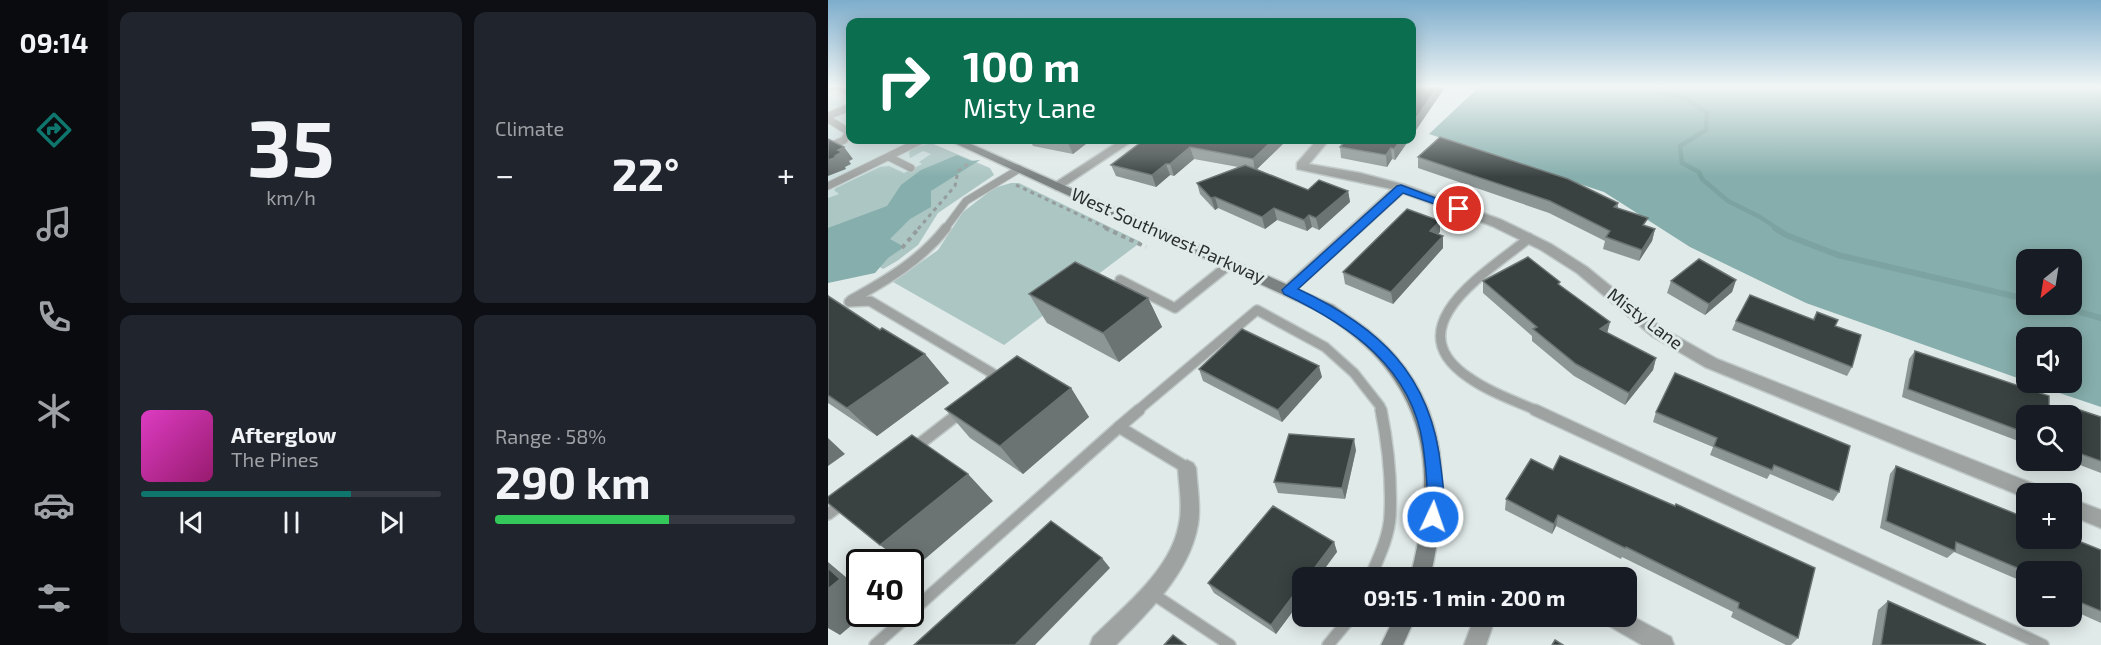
<!DOCTYPE html>
<meta charset="utf-8">
<style>
body{margin:0;font-family:"Exo 2",sans-serif;background:#20242c;color:#f1f3f6;height:100vh;display:flex;flex-direction:column;font-size:22px;white-space:nowrap}
*{box-sizing:border-box;margin:0}
p{font-size:20px;color:#9ea1a6}
.icon{flex:none;width:33px;height:33px;fill:none;stroke:currentColor;stroke-width:2;stroke-linecap:round;stroke-linejoin:round}
.map{position:relative;flex:1;overflow:hidden}
.drawer{display:flex;flex-direction:column;gap:12px;padding:12px;background:#0d0f14;width:720px}
.drawer>*{flex:none}
.guide{position:absolute;left:18px;top:18px;width:570px;height:126px;border-radius:12px;box-shadow:0 3px 15px #0003;background:#0b6e4f;color:#fff;overflow:hidden}
.needle{width:39px;rotate:210deg}
.buttons{position:absolute;left:1188px;top:249px;display:grid;gap:12px}
.buttons a{display:grid;place-items:center;width:66px;height:66px;border-radius:12px;background:#171b24;box-shadow:0 3px 15px #0003;font-size:30px}
.speed{position:absolute;left:18px;top:549px;display:flex;gap:12px;font-size:30px;font-weight:700;text-align:center}
.speed>*{display:grid;place-content:center;width:78px;height:78px;border-radius:50%;background:#171b24;box-shadow:0 3px 15px #0003;line-height:1}
.speed .limit{border:3px solid #111;border-radius:9px;background:#fff;color:#111}
.pin{position:absolute;display:grid;place-items:center;width:51px;height:51px;color:#fff;margin:-26px;border:3px solid #fff;border-radius:50%;box-shadow:0 2px 6px #0007}
.me{position:absolute;width:66px;margin:-33px;rotate:3deg;stroke-linejoin:round;filter:drop-shadow(0 0 4px #0008)}
.turn{display:flex;align-items:center;gap:21px;height:126px;padding:0 18px;font-size:27px}
.turn .icon{width:78px;height:78px;stroke-width:2.5}
.turn b{display:block;font-size:42px;line-height:51px}
.big{font-size:45px;font-weight:700;line-height:1.1}
.drawer .card{flex:1;display:flex;flex-direction:column;justify-content:center;gap:9px;min-width:0;padding:0 21px;border-radius:12px;background:#20242c}
.drawer .dial{align-items:center;gap:0}
.dial b{font-size:78px;line-height:1}
.song{display:flex;align-items:center;gap:18px}
.cover{width:72px;height:72px;border-radius:9px;background:linear-gradient(135deg,hsl(310 70% 55%),hsl(320 70% 35%))}
.played{height:6px;border-radius:3px;background:linear-gradient(90deg,#0f766e 70%,#363941 70%)}
.keys{display:flex;justify-content:space-around;direction:ltr}
.heat{display:flex;justify-content:space-between;align-items:center;font-size:33px;direction:ltr}
.charge{height:9px;border-radius:4px;background:linear-gradient(90deg,#34c759 58%,#363941 0)}
.drawer .tiles{flex:1;display:grid;gap:12px;grid-template-columns:repeat(2,1fr)}
.trip{position:absolute;left:464px;top:567px;width:345px;height:60px;border-radius:12px;background:#171b24;box-shadow:0 3px 15px #0003;font-weight:700;line-height:60px;text-align:center}
main{display:flex;flex:1;min-height:0}
.tabs{display:flex;flex-direction:column;width:108px;justify-content:space-around;align-items:center;background:#090b0e;color:#9ea1a6}
.tabs .icon{width:42px;height:42px}
.tabs .active{color:#0f766e}
.tabs b{font-size:27px;color:#f1f3f6}
.map>svg:first-child{display:block}
.built{fill:#ccdfde}
.green{fill:#acc6c4}
.forest{fill:#86aeac;fill-rule:evenodd}
.lines{fill:none;stroke-linecap:round;stroke-linejoin:round}
.stream-far1{stroke:#7ca3a1;stroke-width:4.5}
.stream{stroke:#7ca3a1;stroke-width:6}
.lane-far2-casing{stroke:#bfc8c7;stroke-width:9}
.lane-far1-casing{stroke:#bfc8c7;stroke-width:12}
.lane-casing{stroke:#bfc8c7;stroke-width:14}
.street-casing{stroke:#bfc8c7;stroke-width:3}
.secondary-casing{stroke:#bfc8c7;stroke-width:3}
.path-far1{stroke:#959d9c;stroke-width:3;stroke-dasharray:4 4;stroke-linecap:butt}
.path{stroke:#959d9c;stroke-width:4;stroke-dasharray:4.5 4.5;stroke-linecap:butt}
.lane-far2{stroke:#9ea3a2;stroke-width:7}
.lane-far1{stroke:#9ea3a2;stroke-width:9}
.lane{stroke:#9ea3a2;stroke-width:11}
.street{fill:#9ea3a2;fill-rule:evenodd}
.secondary{fill:#7b8181;fill-rule:evenodd}
.wall{fill:#8c9695}
.shaded-wall{fill:#6b7473}
.building{fill:#394141;stroke:#6b7473;stroke-width:1.5}
.route{fill:#1a73e8;stroke:#114b97;stroke-width:1.5}
.labels{text-anchor:middle;stroke-width:6;stroke-linejoin:round;paint-order:stroke}
.street-label{font-size:18px;fill:#2a2e2e;stroke:#e0eae9}
</style>
<main>
<nav class="tabs">
<b>09:14</b>
<svg class="icon active" aria-label="directions" viewBox="0 0 24 24"><path d="M12 3l9 9-9 9-9-9zM9 14v-3h6M13 9l2 2-2 2"/></svg>
<svg class="icon" aria-label="music" viewBox="0 0 24 24"><path d="M9 18V5l10-2v13"/><circle cx="6" cy="18" r="3"/><circle cx="16" cy="16" r="3"/></svg>
<svg class="icon" aria-label="phone" viewBox="0 0 24 24"><path d="M5 4h4l2 5-3 2q2 4 5 5l2-3 5 2v4C11 20 4 13 5 4z"/></svg>
<svg class="icon" aria-label="climate" viewBox="0 0 24 24"><path d="M12 3v18M4 7l16 10M4 17L20 7"/></svg>
<svg class="icon" aria-label="car" viewBox="0 0 24 24"><path d="M5 17H2v-5l4-1 3-4h7l3 4 3 1v5h-3M9 17h6M6 11h13"/><circle cx="7" cy="17" r="2"/><circle cx="17" cy="17" r="2"/></svg>
<svg class="icon" aria-label="filters" viewBox="0 0 24 24"><path d="M4 7h16M4 17h16"/><circle cx="9" cy="7" r="2"/><circle cx="15" cy="17" r="2"/></svg>
</nav>
<section class="drawer">
<div class="tiles">
<div class="card dial"><b>35</b><p>km/h</p></div>
<div class="card"><p>Climate</p>
<div class="heat"><a>−</a><b class="big">22°</b><a>+</a></div>
</div>
<div class="card">
<div class="song"><i class="cover"></i><div><b>Afterglow</b><p>The Pines</p></div></div>
<div class="played"></div>
<div class="keys"><svg class="icon" aria-label="previous" viewBox="0 0 24 24"><path d="M18 5L8 12l10 7zM5 5v14"/></svg><svg class="icon" aria-label="pause" viewBox="0 0 24 24"><path d="M8 5v14M16 5v14"/></svg><svg class="icon" aria-label="next" viewBox="0 0 24 24"><path d="M6 5l10 7-10 7zM19 5v14"/></svg></div>
</div>
<div class="card"><p>Range · 58%</p><b class="big">290 km</b><div class="charge"></div></div>
</div>
</section>
<div class="map">
<svg width="1273" height="645" viewBox="0 0 1273 645">
<rect width="100%" height="100%" fill="#e0eae9"/>
<path class="built" d="M0,96L22,107V140H91L120,153L0,214Z"/>
<g class="green">
<path d="M103,143L162,168L166,175L110,213L90,245L69,261L55,269L0,233V198L11,194L6,190L8,188L52,167L61,166L76,173L94,164L91,162L103,154L95,151L82,158L81,152L85,148Z"/>
<path d="M183,183H191L313,242L176,345L65,282L110,250L135,212L166,188Z"/>
</g>
<g class="forest">
<path d="M652,86H1273V407L1202,383L1244,382V338H1198V381L978,303L862,247L776,192L601,134ZM1198,260H1244V304H1198Z"/>
<path d="M129,155L143,161L152,160L103,191V207L82,219L62,239L76,247L60,258L47,273L0,283V228L59,206L73,185L93,170Z"/>
</g>
<g class="lines">
<path class="stream-far1" d="M829,86L838,93L859,99L879,113L878,130L852,146L854,163L871,172L874,179L900,201L932,217L950,229"/>
<g class="stream">
<path d="M947,228L958,235L1010,255L1198,299"/>
<path d="M1224,304L1273,318"/>
</g>
<g class="lane-far2-casing">
<g id="lane-far2">
<path d="M0,88L4,86"/>
<path d="M0,116L22,107"/>
<path d="M0,119L21,132L16,140L0,147"/>
<path d="M61,157L83,168"/>
<path d="M0,186L94,140"/>
<path d="M117,229L138,201L191,169"/>
</g>
</g>
<g class="lane-far1-casing">
<g id="lane-far1">
<path d="M701,238C661,271 566,326 640,377C661,392 687,401 710,411"/>
<path d="M292,280L347,308L402,264"/>
<path d="M23,300C59,280 92,261 118,228"/>
<path d="M21,302L42,301L164,373L162,384"/>
<path d="M309,411L429,310L497,347L526,373L552,406L553,411"/>
</g>
</g>
<g class="lane-casing">
<g id="lane">
<path d="M707,410L1215,645"/>
<path d="M291,427L311,410"/>
<path d="M85,449L134,411"/>
<path d="M0,514L15,503"/>
<path d="M542,578C550,559 561,537 562,516C564,481 560,445 553,410"/>
<path d="M322,592L402,645"/>
<path d="M82,613L291,427L359,468"/>
<path d="M47,645L82,614"/>
<path d="M500,645L524,616"/>
</g>
</g>
<g class="street-casing">
<g id="street">
<path d="M293,140H306L232,189L228,190L222,186Z"/>
<path d="M489,140H501L481,164L532,173L577,185L674,220L723,244L759,267L834,328L889,359L1216,488L1218,494H1198V498L877,367L824,336L749,273L713,250L664,226L575,193L465,293H455L453,290L455,287L564,189L469,169V163Z"/>
<path d="M359,460L365,463L368,468C369,486 373,506 370,524C362,573 321,611 288,645H262L265,637C296,606 343,570 351,524C355,506 351,486 350,468L353,463Z"/>
<path d="M1244,499L1273,510V528L1244,516Z"/>
<path d="M798,613L843,637L846,645H814L776,623L773,616H798Z"/>
<path d="M647,616H668L658,645H636Z"/>
</g>
</g>
<g class="secondary-casing">
<g id="secondary">
<path d="M4,86H17L22,89V96Z"/>
<path d="M120,140H134L505,305C516,313 528,321 539,329C622,395 624,483 602,578H582C601,503 608,431 557,367C540,345 517,329 495,313Z"/>
<path d="M567,616H588L575,645H553Z"/>
</g>
</g>
<g class="path-far1">
<path d="M188,185L281,229"/>
<path d="M90,229L127,186L130,171L141,163"/>
</g>
<g class="path">
<path d="M277,228L318,247"/>
<path d="M74,248L91,228"/>
</g>
<use href="#lane-far2" class="lane-far2"/>
<use href="#lane-far1" class="lane-far1"/>
<use href="#lane" class="lane"/>
<use href="#street" class="street"/>
<use href="#secondary" class="secondary"/>
</g>
<g class="wall">
<path d="M202,140H263L245,154L205,146Z"/>
<path d="M316,140H459L429,169L480,190L520,191L522,202L491,230L484,227L479,231L449,220L437,229L390,208L387,210L372,194L369,183L410,167L366,159L346,176L342,175L328,187L288,176L283,165Z"/>
<path d="M581,140L567,160L564,159L559,167L513,158L512,147Z"/>
<path d="M590,157L790,203V208L818,226L827,229L824,241L811,261L775,249L777,241L721,213L590,168Z"/>
<path d="M612,232L610,234L615,236V248L565,304L517,284L515,272Z"/>
<path d="M908,280L904,292L877,315L839,293L843,281Z"/>
<path d="M655,281L732,286L779,333L828,358L825,370L797,405L746,376L704,341V336L655,293Z"/>
<path d="M201,294L320,298L334,327L291,362L219,323Z"/>
<path d="M0,296L52,330L97,354L121,383L49,436L0,403Z"/>
<path d="M989,312L1007,326L1024,367L1019,376L904,330L908,321L985,319Z"/>
<path d="M1087,351L1198,416V444L1074,397L1081,359Z"/>
<path d="M371,369L494,377L454,422L375,381Z"/>
<path d="M847,373L1011,492L1005,501L942,474L939,479L882,455L885,447L825,422L828,412Z"/>
<path d="M243,388L261,417L195,474L142,438L117,409Z"/>
<path d="M1252,410L1273,417V473L1244,462V418Z"/>
<path d="M528,450L517,499L450,493L446,482Z"/>
<path d="M703,459L970,638L963,645H958L903,617L905,612L794,557L793,559L728,526L724,534L677,510L678,499Z"/>
<path d="M1068,466L1198,538L1273,550V623L1244,610V572H1198V583L1126,552L1119,558L1052,528L1062,474Z"/>
<path d="M506,542L509,552L474,578V599L448,634L386,593L380,583Z"/>
<path d="M1060,601L1158,645H1044L1050,610Z"/>
</g>
<g class="shaded-wall">
<path d="M610,86H618L584,136V124Z"/>
<path d="M244,140H263L245,154L240,143Z"/>
<path d="M445,140H459L427,171L425,159Z"/>
<path d="M573,140H581L567,160L566,149Z"/>
<path d="M16,147L25,159L21,161L23,164L17,167L18,169L0,176V160L7,156L10,150Z"/>
<path d="M362,147L366,159L346,176L342,164Z"/>
<path d="M563,148L564,159L559,167L558,155Z"/>
<path d="M338,164L342,175L328,187L324,175Z"/>
<path d="M520,191L522,202L491,230L488,218Z"/>
<path d="M387,197L390,208L387,210L383,198Z"/>
<path d="M446,208L449,220L437,229L434,217Z"/>
<path d="M481,215L484,227L479,231L476,220Z"/>
<path d="M612,221V232L602,243V231Z"/>
<path d="M827,229L824,241L811,261L814,250Z"/>
<path d="M615,236V248L565,304L563,292Z"/>
<path d="M908,280L904,292L877,315L881,304Z"/>
<path d="M320,298L334,327L291,362L275,333Z"/>
<path d="M782,322L779,334L772,329Z"/>
<path d="M97,354L121,383L49,436L19,408Z"/>
<path d="M828,358L825,370L797,405L801,393Z"/>
<path d="M491,366L494,377L454,422L450,410Z"/>
<path d="M243,388L261,417L195,474L172,446Z"/>
<path d="M0,438L17,454L0,466Z"/>
<path d="M526,439L528,450L517,499L514,488Z"/>
<path d="M140,474L165,501L84,570L82,569V562H74L52,545Z"/>
<path d="M730,515L728,526L724,534L726,524Z"/>
<path d="M506,542L509,552L490,578H479Z"/>
<path d="M274,558L282,568L207,645H187Z"/>
<path d="M0,562L32,589V614H37L12,635L0,628Z"/>
<path d="M474,584V599L448,634L443,625Z"/>
</g>
<g class="building">
<path d="M584,86H610L584,124Z"/>
<path d="M612,137L740,179L790,203L786,207L820,218L815,225L827,229L814,250L778,237L782,231L722,201L590,157Z"/>
<path d="M0,139L16,147L10,150L14,152L7,156L9,157L0,160Z"/>
<path d="M224,140H244L240,143Z"/>
<path d="M316,140H445L425,159L362,147L342,164H338L324,175L283,165Z"/>
<path d="M518,140H573L566,149L563,148L558,155L512,147Z"/>
<path d="M417,165L480,190L491,180L520,191L488,218L481,215L476,220L446,208L434,217L387,197L383,198L369,183Z"/>
<path d="M579,209L612,221L602,231L615,236L563,292L515,272Z"/>
<path d="M700,257L732,282L730,284L782,322L772,329L828,358L801,393L748,364L705,329L709,327L655,281Z"/>
<path d="M871,259L908,280L881,304L843,281Z"/>
<path d="M247,262L320,298L275,333L201,294Z"/>
<path d="M922,295L986,320L989,312L1010,320L1007,326L1033,335L1024,367L908,321Z"/>
<path d="M0,296L52,330L54,328L97,354L19,408L0,395Z"/>
<path d="M414,329L491,366L450,410L371,369Z"/>
<path d="M1087,351L1221,396V416H1198V433L1080,389Z"/>
<path d="M189,356L243,388L172,446L117,409Z"/>
<path d="M847,373L1022,446L1011,492L946,465L944,470L886,446L889,438L828,412Z"/>
<path d="M1252,410L1273,417V461L1253,454Z"/>
<path d="M461,434L526,439L514,488L446,482Z"/>
<path d="M84,435L140,474L52,545L0,503V497Z"/>
<path d="M732,456L847,506L848,504L987,568L970,638L910,608L911,603L798,547L797,548L730,515L726,524L678,499L703,459L725,470Z"/>
<path d="M1068,466L1198,518V538H1243L1273,550V611L1244,599V572H1199L1128,542L1127,551L1058,521Z"/>
<path d="M445,506L506,542L479,578H474V584L443,625L380,583Z"/>
<path d="M223,521L274,558L187,645H86Z"/>
<path d="M0,568L12,579L0,589Z"/>
<path d="M1060,601L1158,645H1053Z"/>
<path d="M345,635L358,645H336Z"/>
<path d="M727,640L735,645H724Z"/>
</g>
<linearGradient id="sky" x2="0" y2="1"><stop stop-color="#7dadcc"/><stop offset="0.49" stop-color="#f1f6f5"/><stop offset="1" stop-color="#f1f6f5" stop-opacity="0"/></linearGradient>
<rect width="1273" height="177" fill="url(#sky)"/>
<path class="route" d="M573,185L637,209L631,212L627,211L575,193L470,289C551,327 603,374 613,468C615,485 619,506 612,522L605,524L599,522C595,512 599,501 599,491C599,476 597,460 595,445C584,367 521,325 456,294L454,290L569,186Z"/>
<g class="labels">
<g class="street-label">
<text transform="translate(340 236) rotate(24)" y="6">West Southwest Parkway</text>
<text transform="translate(817 319) rotate(37)" y="6">Misty Lane</text>
</g>
</g>
</svg>
<div class="buttons">
<a><svg class="needle" viewBox="-14 -14 28 28"><path d="M0-13l5 13h-10z" fill="#e53935"/><path d="M0 13l5-13h-10z" fill="#9ea1a6"/></svg></a>
<a><svg class="icon" aria-label="sound" viewBox="0 0 24 24"><path d="M4 9h4l5-4v14l-5-4H4zM17 9q2 3 0 6"/></svg></a>
<a><svg class="icon" aria-label="search" viewBox="0 0 24 24"><circle cx="10" cy="10" r="6"/><path d="M15 15l6 6"/></svg></a>
<a>+</a>
<a>−</a>
</div>
<div class="speed"><div class="limit">40</div></div>
<div class="pin" style="left:631px;top:209px;background:#d93025"><svg class="icon" aria-label="arrive" viewBox="0 0 24 24"><path d="M6 21V4h12l-3 4 3 4H6"/></svg></div>
<svg class="me" style="left:605px;top:517px" viewBox="-20 -20 40 40"><circle r="17" fill="#1a73e8" stroke="#fff" stroke-width="3"/><path d="M0-11L8 9 0 5-8 9z" fill="#fff"/></svg>
<div class="trip">09:15 · 1 min · 200 m</div>
<div class="guide">
<div class="turn"><svg class="icon" aria-label="right" viewBox="0 0 24 24"><path d="M7 20v-9h11M14 6l5 5-5 5"/></svg><div><b>100 m</b>Misty Lane</div></div>
</div>
</div>
</main>
